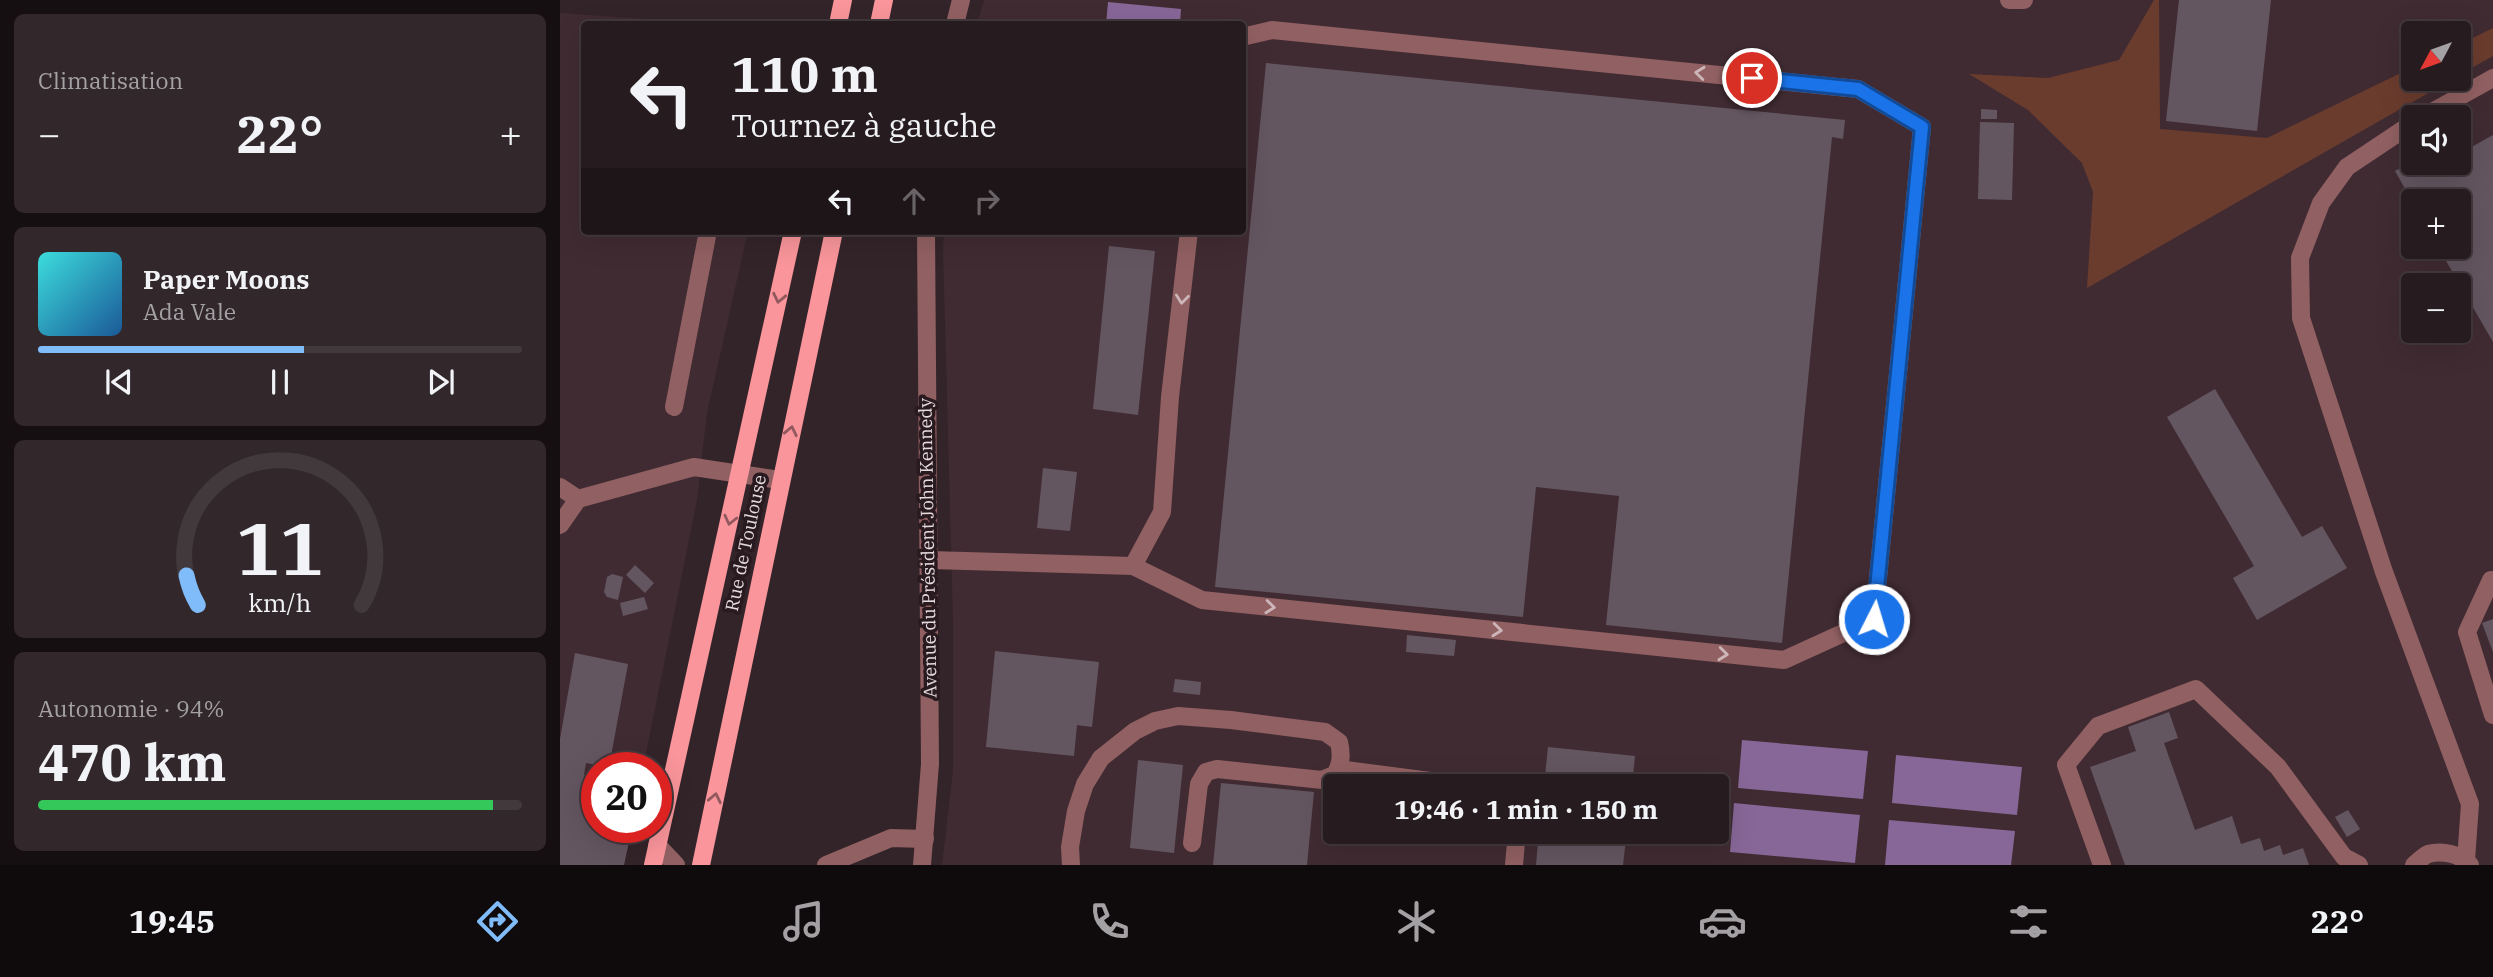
<!DOCTYPE html>
<html lang="fr">
<meta charset="utf-8">
<style>
body{margin:0;font-family:"IBM Plex Serif",serif;background:#32282c;color:#f1f3f6;height:100vh;display:flex;flex-direction:column;font-size:26px;white-space:nowrap}
*{box-sizing:border-box;margin:0}
p{font-size:23px;color:#a4a1a4}
.icon{flex:none;width:38px;height:38px;fill:none;stroke:currentColor;stroke-width:2;stroke-linecap:round;stroke-linejoin:round}
.map{position:relative;flex:1;overflow:hidden}
.details{display:flex;flex-direction:column;gap:14px;padding:14px;background:#150f11;width:560px}
.details>*{flex:none}
.banner{position:absolute;left:21px;top:21px;width:665px;height:214px;border-radius:7px;box-shadow:0 7px 28px #0002,0 0 0 2px #42393d;background:#261b1f;color:#f1f3f6;overflow:hidden}
.needle{width:46px;rotate:229deg}
.tools{position:absolute;left:1841px;top:21px;display:grid;gap:14px}
.tools a{display:grid;place-items:center;width:70px;height:70px;border-radius:7px;background:#261b1f;box-shadow:0 7px 28px #0002,0 0 0 2px #42393d;font-size:35px}
.speed{position:absolute;left:21px;top:752px;display:flex;gap:14px;font-size:35px;font-weight:700;text-align:center}
.speed>*{display:grid;place-content:center;width:91px;height:91px;border-radius:50%;background:#261b1f;box-shadow:0 7px 28px #0002,0 0 0 2px #42393d;line-height:1}
.speed .limit{border:10px solid #d22;background:#fff;color:#111}
.pin{position:absolute;display:grid;place-items:center;width:60px;height:60px;color:#fff;margin:-30px;border:4px solid #fff;border-radius:50%;box-shadow:0 2px 7px #0007}
.me{position:absolute;width:77px;margin:-38px;rotate:5deg;stroke-linejoin:round;filter:drop-shadow(0 0 5px #0008)}
.turn{display:flex;align-items:center;gap:24px;height:147px;padding:0 35px;font-size:32px}
.turn .icon{width:91px;height:91px;stroke-width:2.5}
.turn b{display:block;font-size:49px;line-height:60px}
.lanes{display:flex;align-items:center;height:66px;padding:0 35px;background:#0003;justify-content:center;gap:35px;direction:ltr}
.lanes .off{opacity:.35}
.big{font-size:52px;font-weight:800;line-height:1.1}
.details .widget{flex:1;display:flex;flex-direction:column;justify-content:center;gap:10px;min-width:0;padding:0 24px;border-radius:10px;background:#32282c}
.details .dial{align-items:center;gap:0}
.dial svg{height:182px;overflow:visible;fill:none;stroke:#42393d;stroke-width:7;stroke-linecap:round;text-anchor:middle}
.dial text{fill:#f1f3f6;stroke:none}
.song{display:flex;align-items:center;gap:21px}
.cover{width:84px;height:84px;border-radius:10px;background:linear-gradient(135deg,hsl(180 70% 55%),hsl(210 70% 35%))}
.played{height:7px;border-radius:4px;background:linear-gradient(90deg,#81bcfa 55%,#42393d 55%)}
.keys{display:flex;justify-content:space-around;direction:ltr}
.heat{display:flex;justify-content:space-between;align-items:center;font-size:38px;direction:ltr}
.charge{height:10px;border-radius:5px;background:linear-gradient(90deg,#34c759 94%,#42393d 0)}
.trip{position:absolute;left:763px;top:774px;width:406px;height:70px;border-radius:7px;background:#261b1f;box-shadow:0 7px 28px #0002,0 0 0 2px #42393d;font-weight:800;line-height:70px;text-align:center}
.menu{display:flex;height:112px;justify-content:space-around;align-items:center;background:#0f0b0c;color:#a4a1a4}
.menu .icon{width:49px;height:49px}
.menu .current{color:#81bcfa}
.menu b{font-size:32px;color:#f1f3f6}
main{display:flex;flex:1;min-height:0}
.map>svg:first-child{display:block}
.built{fill:#402b32;fill-rule:evenodd}
.green{fill:#6a3c2e}
.water{fill:#876798}
.building{fill:#645661}
.lines{fill:none;stroke-linecap:round;stroke-linejoin:round}
.minor{stroke:#916062;stroke-width:18}
.major{stroke:#f9959b;stroke-width:18}
.oneway{stroke:#ccb6b9}
.oneway2{stroke:#91585e}
.route-casing{stroke:#114b97;stroke-width:18}
.route{stroke:#1a73e8;stroke-width:12}
.labels{text-anchor:middle;stroke-width:7;stroke-linejoin:round;paint-order:stroke}
.street-label{font-size:18px;fill:#e5dbde;stroke:#291a20}
</style>
<main>
<section class="details">
<div class="widget"><p>Climatisation</p>
<div class="heat"><a>−</a><b class="big">22°</b><a>+</a></div>
</div>
<div class="widget">
<div class="song"><i class="cover"></i><div><b>Paper Moons</b><p>Ada Vale</p></div></div>
<div class="played"></div>
<div class="keys"><svg class="icon" aria-label="previous" viewBox="0 0 24 24"><path d="M18 5L8 12l10 7zM5 5v14"/></svg><svg class="icon" aria-label="pause" viewBox="0 0 24 24"><path d="M8 5v14M16 5v14"/></svg><svg class="icon" aria-label="next" viewBox="0 0 24 24"><path d="M6 5l10 7-10 7zM19 5v14"/></svg></div>
</div>
<div class="widget dial"><svg viewBox="0 0 100 80">
<path d="M14 69A42 42 0 1 1 86 69"/>
<path d="M14 69A42 42 0 0 1 9 56" stroke="#81bcfa"/>
<text x="50" y="56" font-size="32" font-weight="700">11</text>
<text x="50" y="72" font-size="11">km/h</text>
</svg></div>
<div class="widget"><p>Autonomie · 94%</p><b class="big">470 km</b><div class="charge"></div></div>
</section>
<div class="map">
<svg width="1933" height="865" viewBox="0 0 1933 865">
<rect width="100%" height="100%" fill="#332429"/>
<g class="built">
<path d="M424,0H1933V865H382L393,771V619L383,249L384,231H682V24H417ZM1853,33H1899V79H1853ZM1853,117H1899V163H1853ZM1853,201H1899V247H1853ZM1853,285H1899V331H1853ZM775,786H1157V831H775Z"/>
<path d="M0,13L156,24H24V231H188L147,413L137,500L83,768H37V828H71L64,865H0Z"/>
</g>
<g class="green">
<path d="M1594,0H1599L1600,129L1707,138L1853,67V79H1893L1527,288L1533,192L1522,163L1468,110L1409,74L1488,78L1559,60Z"/>
<path d="M1933,28V56L1899,75V45Z"/>
</g>
<g class="water">
<path d="M548,2L621,9L620,24H546Z"/>
<path d="M1182,740L1308,751L1303,799L1178,788Z"/>
<path d="M1336,755L1462,767L1457,815L1332,803Z"/>
<path d="M1174,803L1300,815L1295,863L1170,852Z"/>
<path d="M1329,820L1455,831L1451,865H1325Z"/>
</g>
<g class="building">
<path d="M1619,0H1711L1697,131L1606,121Z"/>
<path d="M706,63L1285,120L1283,139L1272,137L1222,643L1046,625L1059,496L976,487L963,617L655,587Z"/>
<path d="M1421,109L1437,110V119H1421Z"/>
<path d="M1420,122L1454,123L1452,200L1418,199Z"/>
<path d="M1933,135V342L1878,247H1899V201H1852L1835,171L1853,161L1862,175L1883,163H1899V154Z"/>
<path d="M549,246L595,251L578,415L533,409Z"/>
<path d="M1655,389L1742,537L1762,526L1787,568L1697,620L1673,578L1694,566L1607,417Z"/>
<path d="M483,468L517,472L510,531L477,528Z"/>
<path d="M75,565L94,583L85,593L66,575Z"/>
<path d="M52,574L63,577L58,600L47,597L44,592L47,577Z"/>
<path d="M84,597L88,609L63,616L60,603Z"/>
<path d="M1933,619V652L1922,623Z"/>
<path d="M847,635L896,640L894,656L846,652Z"/>
<path d="M435,651L539,662L532,727L517,725L514,756L426,747Z"/>
<path d="M15,653L68,664L49,767L26,763L24,775L37,778V828H72L64,865H0V739Z"/>
<path d="M615,679L641,682L640,695L613,692Z"/>
<path d="M1609,712L1618,738L1604,743L1635,830L1672,816L1681,844L1700,838L1704,851L1720,845L1723,855L1743,848L1749,865H1565L1530,767L1576,751L1568,727Z"/>
<path d="M988,747L1075,756L1072,786H984Z"/>
<path d="M578,760L623,765L614,853L570,848Z"/>
<path d="M661,783L754,792L747,865H653Z"/>
<path d="M1788,810L1800,829L1787,837L1775,817Z"/>
<path d="M979,831H1067L1063,865H976Z"/>
</g>
<g class="lines">
<g class="minor">
<path d="M1449,0H1464"/>
<path d="M395,24L401,0"/>
<path d="M1863,117L1933,78"/>
<path d="M1853,123L1787,167L1761,203L1740,258L1741,318L1824,572L1910,804L1906,860"/>
<path d="M114,407L148,231"/>
<path d="M0,487L18,499L134,467L220,480"/>
<path d="M0,525L18,499"/>
<path d="M370,560L573,566L642,600L1224,660L1314,619L1362,127L1298,89L712,30L682,37"/>
<path d="M573,566L602,512L610,397L629,231"/>
<path d="M1931,580L1907,632L1933,715"/>
<path d="M778,769L909,786"/>
<path d="M97,845L116,865"/>
<path d="M266,865L331,838L365,839"/>
<path d="M362,865L370,764L366,231"/>
<path d="M511,865L510,847L516,811L525,784L541,758L575,731L595,721L618,716L671,720L765,732L779,742C782,756 781,762 776,774L762,780L657,769L646,772L639,784L632,843"/>
<path d="M954,865L957,831"/>
<path d="M1542,865L1506,765L1538,726L1636,689L1718,767L1784,857L1799,865"/>
<path d="M1854,865C1858,862 1863,856 1868,854C1882,850 1901,854 1910,865"/>
</g>
<g class="major">
<path d="M278,24L283,0"/>
<path d="M319,24L324,0"/>
<path d="M93,865L233,231"/>
<path d="M141,865L274,231"/>
</g>
</g>
<defs><path id="oneway-chevron" d="M-2-3.5L2.5 0L-2 3.5" fill="none" stroke-width="1.6" stroke-linecap="round" stroke-linejoin="round" transform="scale(1.75)"/></defs>
<g class="oneway">
<use href="#oneway-chevron" transform="translate(1140 73) rotate(-174)"/>
<use href="#oneway-chevron" transform="translate(622 299) rotate(96)"/>
<use href="#oneway-chevron" transform="translate(710 607) rotate(6)"/>
<use href="#oneway-chevron" transform="translate(937 630) rotate(6)"/>
<use href="#oneway-chevron" transform="translate(1163 654) rotate(6)"/>
</g>
<g class="oneway2">
<use href="#oneway-chevron" transform="translate(219 298) rotate(102)"/>
<use href="#oneway-chevron" transform="translate(231 431) rotate(-78)"/>
<use href="#oneway-chevron" transform="translate(170 520) rotate(103)"/>
<use href="#oneway-chevron" transform="translate(155 798) rotate(-78)"/>
</g>
<g class="lines">
<g class="route-casing">
<path id="route" d="M1192,78L1298,89L1362,127L1314,619"/>
</g>
<use href="#route" class="route"/>
</g>
<g class="labels">
<g class="street-label">
<text transform="translate(186 543) rotate(-78)" y="6">Rue de Toulouse</text>
<text transform="translate(368 548) rotate(-91)" y="6">Avenue du Président John Kennedy</text>
</g>
</g>
</svg>
<div class="tools">
<a><svg class="needle" viewBox="-14 -14 28 28"><path d="M0-13l5 13h-10z" fill="#e53935"/><path d="M0 13l5-13h-10z" fill="#a4a1a4"/></svg></a>
<a><svg class="icon" aria-label="sound" viewBox="0 0 24 24"><path d="M4 9h4l5-4v14l-5-4H4zM17 9q2 3 0 6"/></svg></a>
<a>+</a>
<a>−</a>
</div>
<div class="speed"><div class="limit">20</div></div>
<div class="pin" style="left:1192px;top:78px;background:#d93025"><svg class="icon" aria-label="arrive" viewBox="0 0 24 24"><path d="M6 21V4h12l-3 4 3 4H6"/></svg></div>
<svg class="me" style="left:1314px;top:619px" viewBox="-20 -20 40 40"><circle r="17" fill="#1a73e8" stroke="#fff" stroke-width="3"/><path d="M0-11L8 9 0 5-8 9z" fill="#fff"/></svg>
<div class="trip">19:46 · 1 min · 150 m</div>
<div class="banner">
<div class="turn"><svg class="icon" aria-label="left" viewBox="0 0 24 24"><path d="M17 20v-9H6M10 6l-5 5 5 5"/></svg><div><b>110 m</b>Tournez à gauche</div></div>
<div class="lanes"><svg class="icon" aria-label="left" viewBox="0 0 24 24"><path d="M17 20v-9H6M10 6l-5 5 5 5"/></svg><svg class="icon off" aria-label="ahead" viewBox="0 0 24 24"><path d="M12 20V5M6 11l6-6 6 6"/></svg><svg class="icon off" aria-label="right" viewBox="0 0 24 24"><path d="M7 20v-9h11M14 6l5 5-5 5"/></svg></div>
</div>
</div>
</main>
<nav class="menu">
<b>19:45</b>
<svg class="icon current" aria-label="directions" viewBox="0 0 24 24"><path d="M12 3l9 9-9 9-9-9zM9 14v-3h6M13 9l2 2-2 2"/></svg>
<svg class="icon" aria-label="music" viewBox="0 0 24 24"><path d="M9 18V5l10-2v13"/><circle cx="6" cy="18" r="3"/><circle cx="16" cy="16" r="3"/></svg>
<svg class="icon" aria-label="phone" viewBox="0 0 24 24"><path d="M5 4h4l2 5-3 2q2 4 5 5l2-3 5 2v4C11 20 4 13 5 4z"/></svg>
<svg class="icon" aria-label="climate" viewBox="0 0 24 24"><path d="M12 3v18M4 7l16 10M4 17L20 7"/></svg>
<svg class="icon" aria-label="car" viewBox="0 0 24 24"><path d="M5 17H2v-5l4-1 3-4h7l3 4 3 1v5h-3M9 17h6M6 11h13"/><circle cx="7" cy="17" r="2"/><circle cx="17" cy="17" r="2"/></svg>
<svg class="icon" aria-label="filters" viewBox="0 0 24 24"><path d="M4 7h16M4 17h16"/><circle cx="9" cy="7" r="2"/><circle cx="15" cy="17" r="2"/></svg>
<b>22°</b>
</nav>
